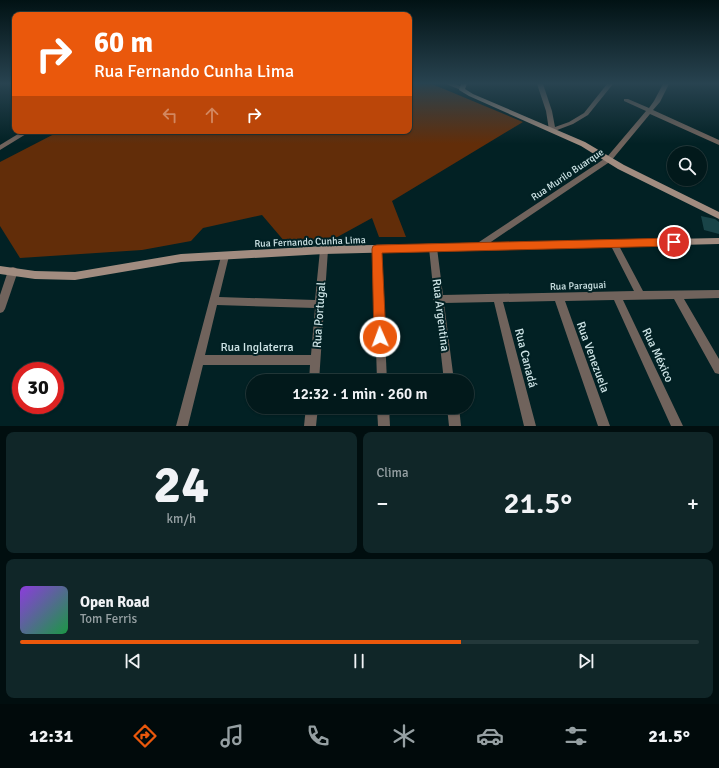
<!DOCTYPE html>
<html lang="pt">
<meta charset="utf-8">
<style>
body{margin:0;font-family:Signika,sans-serif;background:#102628;color:#f1f3f6;height:100vh;display:flex;flex-direction:column;font-size:15px;white-space:nowrap}
*{box-sizing:border-box;margin:0}
p{font-size:13px;color:#96a0a3}
.icon{flex:none;width:22px;height:22px;fill:none;stroke:currentColor;stroke-width:2;stroke-linecap:round;stroke-linejoin:round}
.map{position:relative;height:426px;overflow:hidden}
.details{display:flex;flex-direction:column;gap:6px;padding:6px;background:#010e0f;flex:1}
.details>*{flex:none}
.top-card{position:absolute;left:12px;top:12px;width:400px;height:122px;border-radius:8px;box-shadow:0 1px 3px #0004,0 0 0 1px #23383a;background:#ea580c;color:#fff;overflow:hidden}
.fabs{position:absolute;left:667px;top:146px;display:grid;gap:8px}
.fabs a{display:grid;place-items:center;width:40px;height:40px;border-radius:50%;background:#02191b;box-shadow:0 1px 3px #0004,0 0 0 1px #23383a;font-size:20px}
.speed{position:absolute;left:12px;top:362px;display:flex;gap:8px;font-size:20px;font-weight:700;text-align:center}
.speed>*{display:grid;place-content:center;width:52px;height:52px;border-radius:50%;background:#02191b;box-shadow:0 1px 3px #0004,0 0 0 1px #23383a;line-height:1}
.speed .limit{border:6px solid #d22;background:#fff;color:#111}
.pin{position:absolute;display:grid;place-items:center;width:34px;height:34px;color:#fff;margin:-17px;border:2px solid #fff;border-radius:50%;box-shadow:0 1px 4px #0007}
.me{position:absolute;width:44px;margin:-22px;rotate:358deg;stroke-linejoin:round;filter:drop-shadow(0 0 3px #0008)}
.turn{display:flex;align-items:center;gap:14px;height:84px;padding:0 16px;font-size:18px}
.turn .icon{width:52px;height:52px;stroke-width:2.5}
.turn b{display:block;font-size:28px;line-height:34px}
.lanes{display:flex;align-items:center;height:38px;padding:0 16px;background:#0003;justify-content:center;gap:20px;direction:ltr}
.lanes .off{opacity:.35}
.big{font-size:30px;font-weight:600;line-height:1.1}
.details .widget{flex:1;display:flex;flex-direction:column;justify-content:center;gap:6px;min-width:0;padding:0 14px;border-radius:8px;background:#102628}
.details .dial{align-items:center;gap:0}
.dial b{font-size:52px;line-height:1}
.song{display:flex;align-items:center;gap:12px}
.cover{width:48px;height:48px;border-radius:6px;background:linear-gradient(135deg,hsl(270 70% 55%),hsl(140 70% 35%))}
.played{height:4px;border-radius:2px;background:linear-gradient(90deg,#ea580c 65%,#23383a 65%)}
.keys{display:flex;justify-content:space-around;direction:ltr}
.heat{display:flex;justify-content:space-between;align-items:center;font-size:22px;direction:ltr}
.details .tiles{flex:1;display:grid;gap:6px;grid-template-columns:1fr 1fr}
.widget:last-child{grid-column:span 2}
.trip{position:absolute;left:246px;top:374px;width:228px;height:40px;border-radius:20px;background:#02191b;box-shadow:0 1px 3px #0004,0 0 0 1px #23383a;font-weight:600;line-height:40px;text-align:center}
.menu{display:flex;height:64px;justify-content:space-around;align-items:center;background:#010a0b;color:#96a0a3}
.menu .icon{width:28px;height:28px}
.menu .selected{color:#ea580c}
.menu b{font-size:18px;color:#f1f3f6}
.map>svg:first-child{display:block}
.green{fill:#622d09}
.building{fill:#194448}
.lines{fill:none;stroke-linecap:round;stroke-linejoin:round}
.street{fill:#70635c;fill-rule:evenodd}
.secondary{fill:#a18c80;fill-rule:evenodd}
.route{fill:#ea580c;stroke:#983908}
.labels{text-anchor:middle;stroke-width:4;stroke-linejoin:round;paint-order:stroke}
.street-label{font-size:10px;fill:#cee4e6;stroke:#022124}
.near-street-label{font-size:12px;fill:#cee4e6;stroke:#022124}
</style>
<div class="map">
<svg width="719" height="426" viewBox="0 0 719 426">
<rect width="100%" height="100%" fill="#022124"/>
<path class="green" d="M412,84H432L523,122L392,201L406,237H379L372,218L330,241L285,242L262,215L203,228L191,241L142,250L20,258L0,226V162L60,131H409V86Z"/>
<path class="building" d="M701,216L715,219L719,222V234L704,230Z"/>
<g class="lines">
<g class="street">
<path d="M446,84H456L464,88L461,90Z"/>
<path d="M537,84H543L552,111L555,127L569,122L584,113L607,84H613L588,115L573,124L552,132L549,130L546,111Z"/>
<path d="M663,84H669L660,102L653,110L719,140V145L650,114L611,161L482,248L479,249L476,248L475,246L476,244L607,157L646,111L624,101V99H628L649,108L654,101Z"/>
<path d="M23,131H31L0,150V145Z"/>
<path d="M614,241L617,242L643,291L719,290V298L684,299L719,359V374L715,373L674,299L623,300L683,426H671L614,300L565,301L610,426H598L555,301L503,302L536,426H524L494,302L444,303L454,381H444L435,302L433,299L434,297L429,248L430,246L433,244L436,246L437,248L443,295L634,291L610,244L611,242Z"/>
<path d="M377,245L380,247L381,249L387,381H377L373,249L374,247Z"/>
<path d="M324,246L327,248L328,250L319,381H309L310,365H203L188,426H176L222,253L225,252L228,253L229,256L219,297L315,300L320,250L321,248ZM217,305L315,308L311,355H205Z"/>
<path d="M13,267L16,268L18,271L5,309L3,312L0,313V295L8,271L10,268Z"/>
<path d="M306,407H318L316,426H304Z"/>
<path d="M377,407H389L390,426H378Z"/>
<path d="M447,407H459L461,426H449Z"/>
</g>
<g class="secondary">
<path d="M461,84H467L465,89L473,94L585,142L624,165L719,212V219L618,169L581,146L469,96L459,90Z"/>
<path d="M719,238V244L324,254L181,262L75,280L35,279L0,274V266L35,271L75,272L181,254L324,246Z"/>
</g>
</g>
<linearGradient id="sky" x2="0" y2="1"><stop stop-color="#011214"/><stop offset="0.58" stop-color="#284350"/><stop offset="1" stop-color="#284350" stop-opacity="0"/></linearGradient>
<rect width="719" height="144" fill="url(#sky)"/>
<path class="route" d="M674,238L678,239L679,242L678,245L674,246L382,253L386,337L384,341L380,343L376,341L374,337L372,249L373,246L377,245Z"/>
<g class="labels">
<g class="street-label">
<text transform="translate(567 174) rotate(-34)" y="4">Rua Murilo Buarque</text>
<text transform="translate(310 241) rotate(-2)" y="4">Rua Fernando Cunha Lima</text>
<text transform="translate(578 285) rotate(-2)" y="4">Rua Paraguai</text>
</g>
<g class="near-street-label">
<text transform="translate(319 315) rotate(-86)" y="4">Rua Portugal</text>
<text transform="translate(441 315) rotate(83)" y="4">Rua Argentina</text>
<text x="257" y="351">Rua Inglaterra</text>
<text transform="translate(658 355) rotate(65)" y="4">Rua México</text>
<text transform="translate(593 357) rotate(70)" y="4">Rua Venezuela</text>
<text transform="translate(526 358) rotate(76)" y="4">Rua Canadá</text>
</g>
</g>
</svg>
<div class="fabs">
<a><svg class="icon" aria-label="search" viewBox="0 0 24 24"><circle cx="10" cy="10" r="6"/><path d="M15 15l6 6"/></svg></a>
</div>
<div class="speed"><div class="limit">30</div></div>
<div class="pin" style="left:674px;top:242px;background:#d93025"><svg class="icon" aria-label="arrive" viewBox="0 0 24 24"><path d="M6 21V4h12l-3 4 3 4H6"/></svg></div>
<svg class="me" style="left:380px;top:337px" viewBox="-20 -20 40 40"><circle r="17" fill="#ea580c" stroke="#fff" stroke-width="3"/><path d="M0-11L8 9 0 5-8 9z" fill="#fff"/></svg>
<div class="trip">12:32 · 1 min · 260 m</div>
<div class="top-card">
<div class="turn"><svg class="icon" aria-label="right" viewBox="0 0 24 24"><path d="M7 20v-9h11M14 6l5 5-5 5"/></svg><div><b>60 m</b>Rua Fernando Cunha Lima</div></div>
<div class="lanes"><svg class="icon off" aria-label="left" viewBox="0 0 24 24"><path d="M17 20v-9H6M10 6l-5 5 5 5"/></svg><svg class="icon off" aria-label="ahead" viewBox="0 0 24 24"><path d="M12 20V5M6 11l6-6 6 6"/></svg><svg class="icon" aria-label="right" viewBox="0 0 24 24"><path d="M7 20v-9h11M14 6l5 5-5 5"/></svg></div>
</div>
</div>
<section class="details">
<div class="tiles">
<div class="widget dial"><b>24</b><p>km/h</p></div>
<div class="widget"><p>Clima</p>
<div class="heat"><a>−</a><b class="big">21.5°</b><a>+</a></div>
</div>
<div class="widget">
<div class="song"><i class="cover"></i><div><b>Open Road</b><p>Tom Ferris</p></div></div>
<div class="played"></div>
<div class="keys"><svg class="icon" aria-label="previous" viewBox="0 0 24 24"><path d="M18 5L8 12l10 7zM5 5v14"/></svg><svg class="icon" aria-label="pause" viewBox="0 0 24 24"><path d="M8 5v14M16 5v14"/></svg><svg class="icon" aria-label="next" viewBox="0 0 24 24"><path d="M6 5l10 7-10 7zM19 5v14"/></svg></div>
</div>
</div>
</section>
<nav class="menu">
<b>12:31</b>
<svg class="icon selected" aria-label="directions" viewBox="0 0 24 24"><path d="M12 3l9 9-9 9-9-9zM9 14v-3h6M13 9l2 2-2 2"/></svg>
<svg class="icon" aria-label="music" viewBox="0 0 24 24"><path d="M9 18V5l10-2v13"/><circle cx="6" cy="18" r="3"/><circle cx="16" cy="16" r="3"/></svg>
<svg class="icon" aria-label="phone" viewBox="0 0 24 24"><path d="M5 4h4l2 5-3 2q2 4 5 5l2-3 5 2v4C11 20 4 13 5 4z"/></svg>
<svg class="icon" aria-label="climate" viewBox="0 0 24 24"><path d="M12 3v18M4 7l16 10M4 17L20 7"/></svg>
<svg class="icon" aria-label="car" viewBox="0 0 24 24"><path d="M5 17H2v-5l4-1 3-4h7l3 4 3 1v5h-3M9 17h6M6 11h13"/><circle cx="7" cy="17" r="2"/><circle cx="17" cy="17" r="2"/></svg>
<svg class="icon" aria-label="filters" viewBox="0 0 24 24"><path d="M4 7h16M4 17h16"/><circle cx="9" cy="7" r="2"/><circle cx="15" cy="17" r="2"/></svg>
<b>21.5°</b>
</nav>
